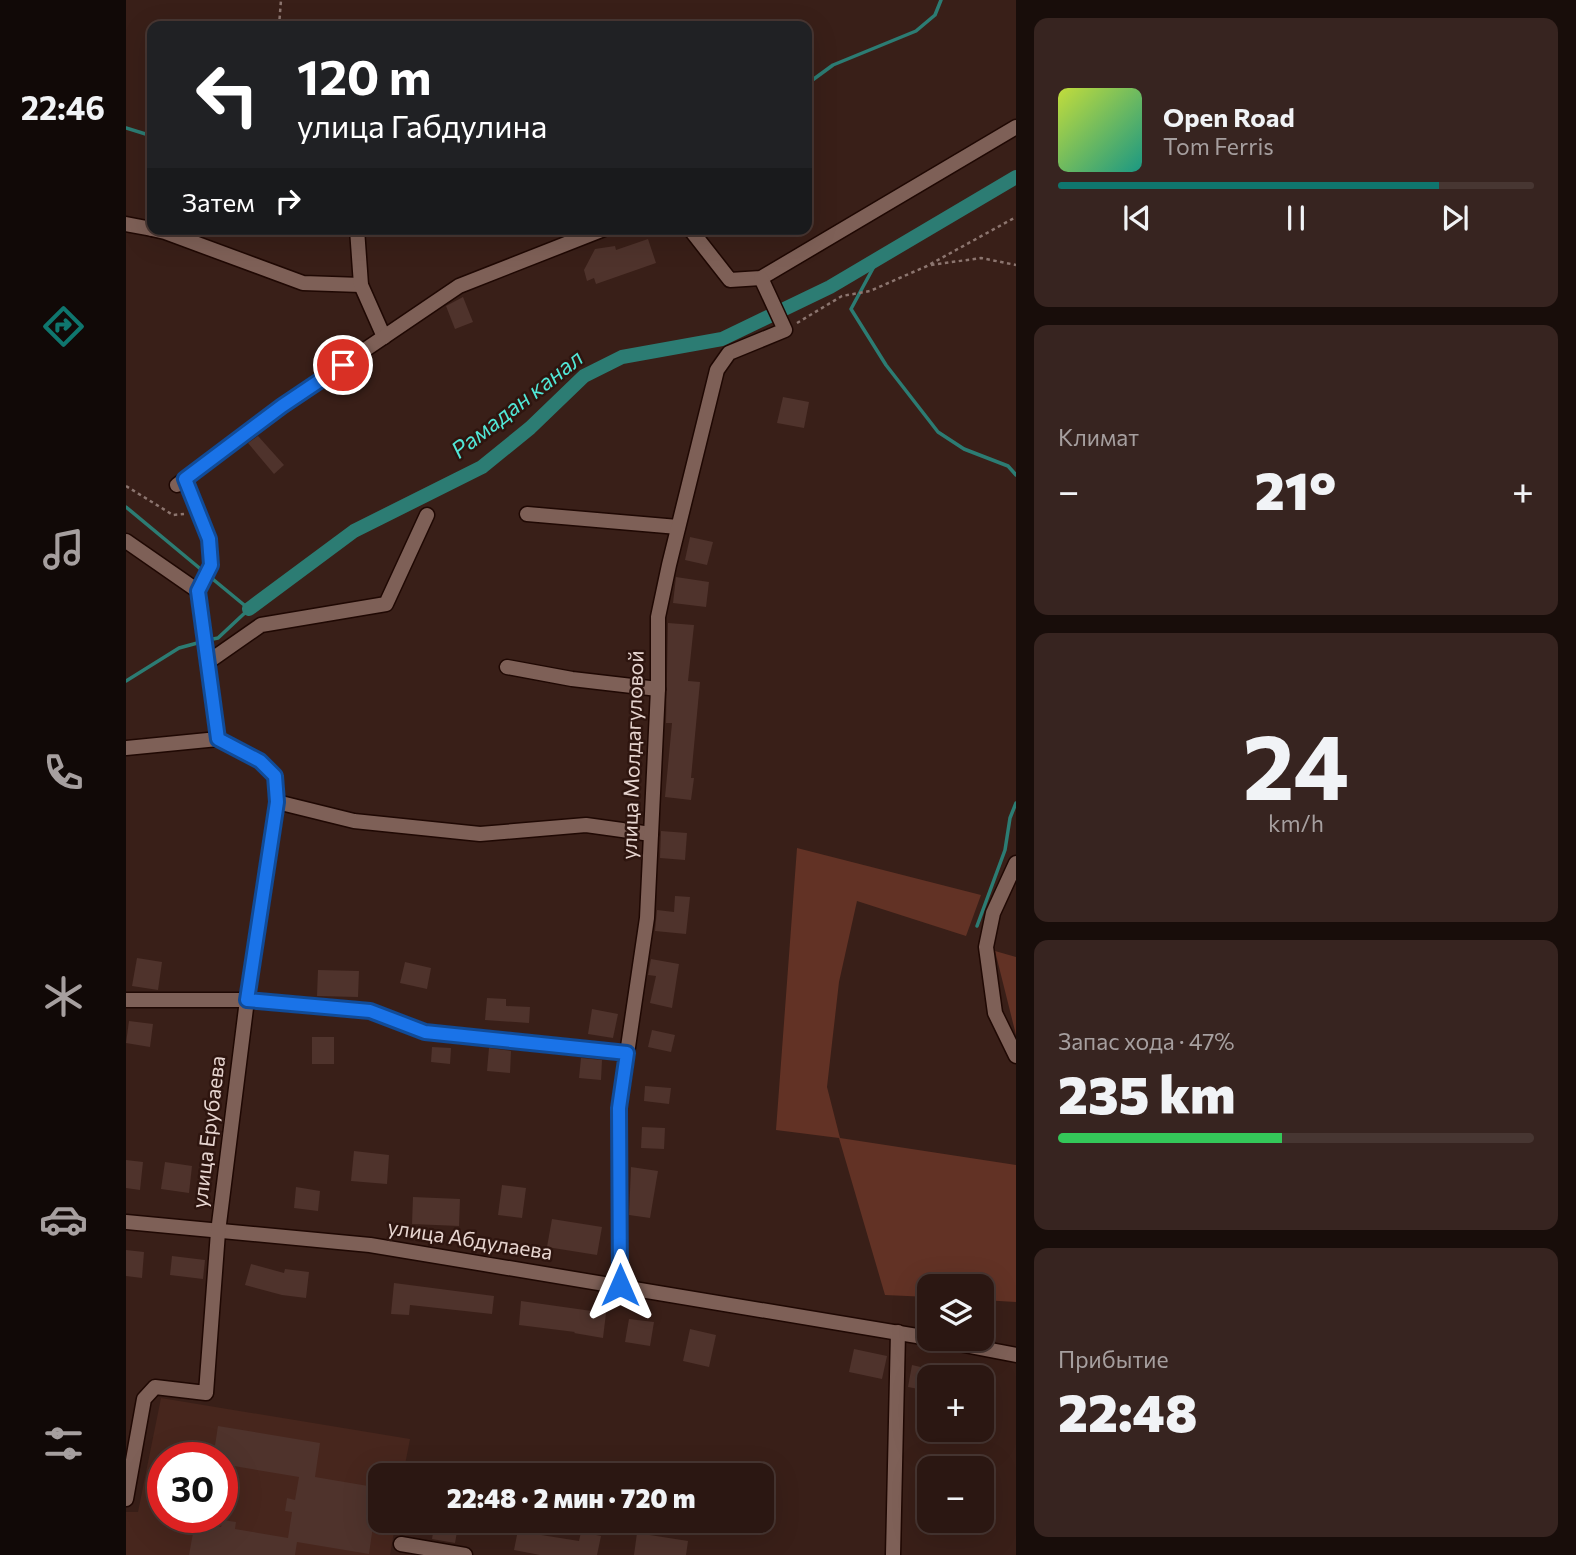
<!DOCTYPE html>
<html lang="ru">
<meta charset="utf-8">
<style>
body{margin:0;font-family:Commissioner,sans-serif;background:#372420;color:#f1f3f6;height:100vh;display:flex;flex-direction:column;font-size:26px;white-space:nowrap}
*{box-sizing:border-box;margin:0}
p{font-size:23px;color:#a69f9f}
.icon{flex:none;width:38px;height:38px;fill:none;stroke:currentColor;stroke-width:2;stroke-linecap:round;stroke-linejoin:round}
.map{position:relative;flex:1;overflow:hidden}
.sheet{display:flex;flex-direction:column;gap:18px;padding:18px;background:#180d0a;width:560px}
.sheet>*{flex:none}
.guide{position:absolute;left:21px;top:21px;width:665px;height:214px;border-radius:14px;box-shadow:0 7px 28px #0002,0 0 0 2px #473632;background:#202124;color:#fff;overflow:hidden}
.tools{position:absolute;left:791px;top:1274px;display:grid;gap:14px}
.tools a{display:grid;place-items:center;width:77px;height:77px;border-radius:14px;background:#2b1712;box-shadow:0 7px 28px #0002,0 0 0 2px #473632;font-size:35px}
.speed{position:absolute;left:21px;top:1442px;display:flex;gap:14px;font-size:35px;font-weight:700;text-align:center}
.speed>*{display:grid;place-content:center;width:91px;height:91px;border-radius:50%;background:#2b1712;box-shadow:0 7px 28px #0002,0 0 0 2px #473632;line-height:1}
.speed .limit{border:10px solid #d22;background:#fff;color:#111}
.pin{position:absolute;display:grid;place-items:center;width:60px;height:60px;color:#fff;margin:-30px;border:4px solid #fff;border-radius:50%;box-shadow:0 2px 7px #0007}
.me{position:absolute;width:77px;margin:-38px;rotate:0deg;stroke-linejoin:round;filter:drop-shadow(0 0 5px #0008)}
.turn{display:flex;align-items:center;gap:24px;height:147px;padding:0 35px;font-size:32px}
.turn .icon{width:91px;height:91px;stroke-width:2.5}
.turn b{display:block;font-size:49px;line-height:60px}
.then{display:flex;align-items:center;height:66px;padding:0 35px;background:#0003;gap:14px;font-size:26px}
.big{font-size:52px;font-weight:800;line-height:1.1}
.sheet .widget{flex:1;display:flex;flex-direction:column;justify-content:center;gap:10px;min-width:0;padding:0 24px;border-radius:14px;background:#372420}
.sheet .dial{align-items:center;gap:0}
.dial b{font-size:91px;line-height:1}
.song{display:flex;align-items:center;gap:21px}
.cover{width:84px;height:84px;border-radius:10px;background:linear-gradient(135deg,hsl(70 70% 55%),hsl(170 70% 35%))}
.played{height:7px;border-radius:4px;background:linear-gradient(90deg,#0f766e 80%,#473632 80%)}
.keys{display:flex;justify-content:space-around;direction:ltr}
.heat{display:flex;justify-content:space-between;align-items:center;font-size:38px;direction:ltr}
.charge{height:10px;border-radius:5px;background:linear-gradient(90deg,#34c759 47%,#473632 0)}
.trip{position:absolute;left:242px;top:1463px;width:406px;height:70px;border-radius:14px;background:#2b1712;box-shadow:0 7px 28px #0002,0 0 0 2px #473632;font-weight:800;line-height:70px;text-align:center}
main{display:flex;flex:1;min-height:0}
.menu{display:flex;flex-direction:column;width:126px;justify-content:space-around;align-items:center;background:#110907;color:#a69f9f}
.menu .icon{width:49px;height:49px}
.menu .on{color:#0f766e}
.menu b{font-size:32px;color:#f1f3f6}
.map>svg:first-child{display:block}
.built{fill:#47261d;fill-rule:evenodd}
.green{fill:#623225}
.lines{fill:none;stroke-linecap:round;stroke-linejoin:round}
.stream{stroke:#2c7c73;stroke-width:3.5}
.canal{stroke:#2c7c73;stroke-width:14}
.building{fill:#4f332c}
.minor-casing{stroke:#1f0803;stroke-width:17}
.path{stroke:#8c756f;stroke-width:2.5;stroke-dasharray:3.5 3.5;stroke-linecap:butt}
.minor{stroke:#7e6057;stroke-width:14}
.route-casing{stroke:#114b97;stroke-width:18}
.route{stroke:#1a73e8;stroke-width:12}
.labels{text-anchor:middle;stroke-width:5;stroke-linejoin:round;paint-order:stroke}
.street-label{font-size:21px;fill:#e7d5d0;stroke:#2e150f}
.water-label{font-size:23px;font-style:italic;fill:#51e7d7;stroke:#2e150f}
</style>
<main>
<nav class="menu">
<b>22:46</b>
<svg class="icon on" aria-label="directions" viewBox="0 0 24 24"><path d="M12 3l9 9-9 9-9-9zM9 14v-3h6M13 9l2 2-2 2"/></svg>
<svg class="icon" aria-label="music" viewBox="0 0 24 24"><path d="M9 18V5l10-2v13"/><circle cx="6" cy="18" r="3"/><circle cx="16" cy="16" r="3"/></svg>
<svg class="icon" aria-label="phone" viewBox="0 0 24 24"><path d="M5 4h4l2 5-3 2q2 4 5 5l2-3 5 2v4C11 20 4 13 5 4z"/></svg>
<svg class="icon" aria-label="climate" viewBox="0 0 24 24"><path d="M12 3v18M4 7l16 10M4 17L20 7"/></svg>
<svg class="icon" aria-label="car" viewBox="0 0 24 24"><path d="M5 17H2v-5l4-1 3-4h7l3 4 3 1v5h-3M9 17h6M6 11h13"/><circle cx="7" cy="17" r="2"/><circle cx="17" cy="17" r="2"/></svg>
<svg class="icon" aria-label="filters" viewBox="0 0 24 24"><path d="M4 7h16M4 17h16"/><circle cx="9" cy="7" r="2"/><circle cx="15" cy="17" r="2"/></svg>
</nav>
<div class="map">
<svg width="890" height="1555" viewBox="0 0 890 1555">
<rect width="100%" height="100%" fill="#391f18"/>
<path class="built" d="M35,1398L284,1439L277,1475H254V1521H270L264,1555H0V1512H12ZM37,1458H96V1517H37Z"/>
<g class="green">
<path d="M671,848L855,895L840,936L731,901L713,982L701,1087L714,1138L890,1165V1302L856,1300V1286H803V1297L759,1295L713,1138L650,1130Z"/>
<path d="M869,951L890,957V1035Z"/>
</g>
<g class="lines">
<g class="stream">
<path d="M681,84L707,65L790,31L809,15L815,0"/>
<path d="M0,128L26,136"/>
<path d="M244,229L248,232L281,235L376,229"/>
<path d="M752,259L725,309L760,365L812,432L838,449L882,466L890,475"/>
<path d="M0,507L77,571"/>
<path d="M82,640L92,638L123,609L83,576"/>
<path d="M0,681L53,648L75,642"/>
<path d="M851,926L879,850L884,818L890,803"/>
</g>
<path class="canal" d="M123,609L228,531L356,467L404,428L458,376L496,357L596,339L704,287L890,177"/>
</g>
<g class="building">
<path d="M522,239L530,263L470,284L468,278L461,281L458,270L469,249L489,246L490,250Z"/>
<path d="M337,297L347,322L329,329L320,306Z"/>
<path d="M657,397L683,402L678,428L651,423Z"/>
<path d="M132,436L158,465L148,474L122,443Z"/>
<path d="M564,537L587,542L581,565L559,560Z"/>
<path d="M550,577L583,582L580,607L547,603Z"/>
<path d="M542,623L568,625L562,681L574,682L565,778H568L565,800L539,797L546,723H540Z"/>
<path d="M535,831L561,833L559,860L534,858Z"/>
<path d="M549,896L564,897L560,934L529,931L531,910L548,912Z"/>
<path d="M11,958L36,962L32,990L6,986Z"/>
<path d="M525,959L553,964L546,1008L524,1003L530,976L522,975Z"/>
<path d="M279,962L305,968L301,989L274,983Z"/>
<path d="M192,970L233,971L232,997L191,996Z"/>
<path d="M361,998L380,999V1006L404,1007L403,1023L359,1020Z"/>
<path d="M466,1009L492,1014L487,1038L462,1034Z"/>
<path d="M3,1021L27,1024L24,1047L0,1043Z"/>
<path d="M526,1030L549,1035L545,1052L522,1047Z"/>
<rect x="186" y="1037" width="22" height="27"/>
<path d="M306,1047L325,1048L324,1064L305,1062Z"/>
<path d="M363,1048L385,1051L384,1073L361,1071Z"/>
<path d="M455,1058L476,1060L475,1080L453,1078Z"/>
<path d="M519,1086L545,1088L543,1104L518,1101Z"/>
<path d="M516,1127L539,1128L538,1149L515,1148Z"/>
<path d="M228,1151L263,1155L261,1184L225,1181Z"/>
<path d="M0,1160L17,1162L14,1190L0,1188Z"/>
<path d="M39,1162L66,1166L63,1193L35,1189Z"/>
<path d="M505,1167L532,1171L524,1218L503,1215Z"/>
<path d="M376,1185L400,1188L396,1218L372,1215Z"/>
<path d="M170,1187L194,1191L192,1211L168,1208Z"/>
<path d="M287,1197L334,1199L333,1226L286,1224Z"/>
<path d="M426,1219L476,1227L471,1255L421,1247Z"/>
<path d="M0,1250L18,1252L16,1278L0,1276Z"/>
<path d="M46,1256L79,1260L77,1279L44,1275Z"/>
<path d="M125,1264L158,1273L159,1269L183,1272L180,1298L156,1295L119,1285Z"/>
<path d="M268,1283L368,1296L366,1314L284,1305L283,1315L265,1314Z"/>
<path d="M395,1301L480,1313L477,1338L448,1333L449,1332L393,1325Z"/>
<path d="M503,1319L528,1322L524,1346L499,1342Z"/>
<path d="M564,1329L590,1335L583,1367L557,1361Z"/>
<path d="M728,1349L761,1356L756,1379L723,1372Z"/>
<path d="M786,1365L803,1369V1391L782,1387Z"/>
<path d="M92,1426L194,1443L189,1477L254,1488V1513L251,1527L247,1526L243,1554L171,1542L169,1555H63L69,1522L95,1527L97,1520L110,1522L109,1529L162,1538L166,1512L159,1511L161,1498L169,1500L173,1477L96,1464V1458H87Z"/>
<path d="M309,1521H333L329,1543L306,1539Z"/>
<path d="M393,1525L410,1528L409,1534L453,1541L455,1532L475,1536L471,1555H414L388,1550Z"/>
<path d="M511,1533L562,1541L560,1555H508Z"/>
</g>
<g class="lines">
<g class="minor-casing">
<g id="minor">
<path d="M0,224L26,229"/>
<path d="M26,229L39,232L177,283L235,285"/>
<path d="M231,229L235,285L258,337"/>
<path d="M564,229L604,280L635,278L890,127"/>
<path d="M51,485L156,406L333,286L478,229"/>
<path d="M401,514L552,527"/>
<path d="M0,541L72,591"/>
<path d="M82,662L135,625L260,604L301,515"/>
<path d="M381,667L446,679L532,689"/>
<path d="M0,748L92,739L72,591L85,565L83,539L59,479"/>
<path d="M151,802L228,821L354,834L460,825L525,834"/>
<path d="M890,863L867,913L860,947L869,1013L890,1056"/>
<path d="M0,1000H121L244,1011L299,1032L501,1053"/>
<path d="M0,1222L244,1245L803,1338"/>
<path d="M494,1285L493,1108L521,918L532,689V617L543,565L591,370L603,353L659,330L635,278"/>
<path d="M807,1339L890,1355"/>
<path d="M0,1499L18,1399L29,1387L80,1393L92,1232L121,1000L151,802L149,776L134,761L92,739"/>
<path d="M275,1544L339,1555"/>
<path d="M767,1555L772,1332"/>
</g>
</g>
<g class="path">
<path d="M153,26L155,0"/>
<path d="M805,265L855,258L890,265"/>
<path d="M671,323L716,296L744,291L801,266L890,217"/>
<path d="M0,486L47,515L58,514"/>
</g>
<use href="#minor" class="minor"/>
</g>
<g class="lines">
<g class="route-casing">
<path id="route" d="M217,365L156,406L59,479L83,539L85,565L72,591L92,739L134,761L149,776L151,802L121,1000L244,1011L299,1032L501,1053L493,1108L494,1285"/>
</g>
<use href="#route" class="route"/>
</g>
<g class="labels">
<g class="street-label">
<text transform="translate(507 755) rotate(-88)" y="7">улица Молдагуловой</text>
<text transform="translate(83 1132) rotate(-83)" y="7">улица Ерубаева</text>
<text transform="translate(344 1240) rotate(9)" y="7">улица Абдулаева</text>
</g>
<g class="water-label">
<text transform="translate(391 404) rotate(-38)" y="8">Рамадан канал</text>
</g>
</g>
</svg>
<div class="tools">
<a><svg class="icon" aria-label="layers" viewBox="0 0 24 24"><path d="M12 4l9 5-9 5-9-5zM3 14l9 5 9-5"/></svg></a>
<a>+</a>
<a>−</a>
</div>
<div class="speed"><div class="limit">30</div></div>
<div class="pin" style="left:217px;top:365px;background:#d93025"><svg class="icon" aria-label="arrive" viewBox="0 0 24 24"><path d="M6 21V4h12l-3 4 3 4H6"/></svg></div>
<svg class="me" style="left:494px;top:1285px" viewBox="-20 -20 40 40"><path d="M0-17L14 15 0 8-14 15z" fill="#1a73e8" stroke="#fff" stroke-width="4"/></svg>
<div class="trip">22:48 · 2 мин · 720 m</div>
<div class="guide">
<div class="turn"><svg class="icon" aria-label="left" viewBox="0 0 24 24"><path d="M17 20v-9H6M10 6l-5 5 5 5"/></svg><div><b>120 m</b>улица Габдулина</div></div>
<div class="then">Затем<svg class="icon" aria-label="right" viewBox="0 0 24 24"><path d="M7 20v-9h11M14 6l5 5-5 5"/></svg></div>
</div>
</div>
<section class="sheet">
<div class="widget">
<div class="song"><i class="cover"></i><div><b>Open Road</b><p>Tom Ferris</p></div></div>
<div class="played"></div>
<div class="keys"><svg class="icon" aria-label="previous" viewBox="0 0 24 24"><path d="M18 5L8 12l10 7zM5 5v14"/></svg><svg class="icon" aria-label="pause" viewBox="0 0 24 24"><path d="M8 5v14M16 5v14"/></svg><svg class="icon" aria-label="next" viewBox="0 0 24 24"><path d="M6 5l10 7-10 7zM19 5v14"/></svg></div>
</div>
<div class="widget"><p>Климат</p>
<div class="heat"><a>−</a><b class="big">21°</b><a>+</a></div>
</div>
<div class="widget dial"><b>24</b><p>km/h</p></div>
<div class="widget"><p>Запас хода · 47%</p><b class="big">235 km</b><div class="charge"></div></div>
<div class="widget"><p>Прибытие</p><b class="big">22:48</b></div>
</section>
</main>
